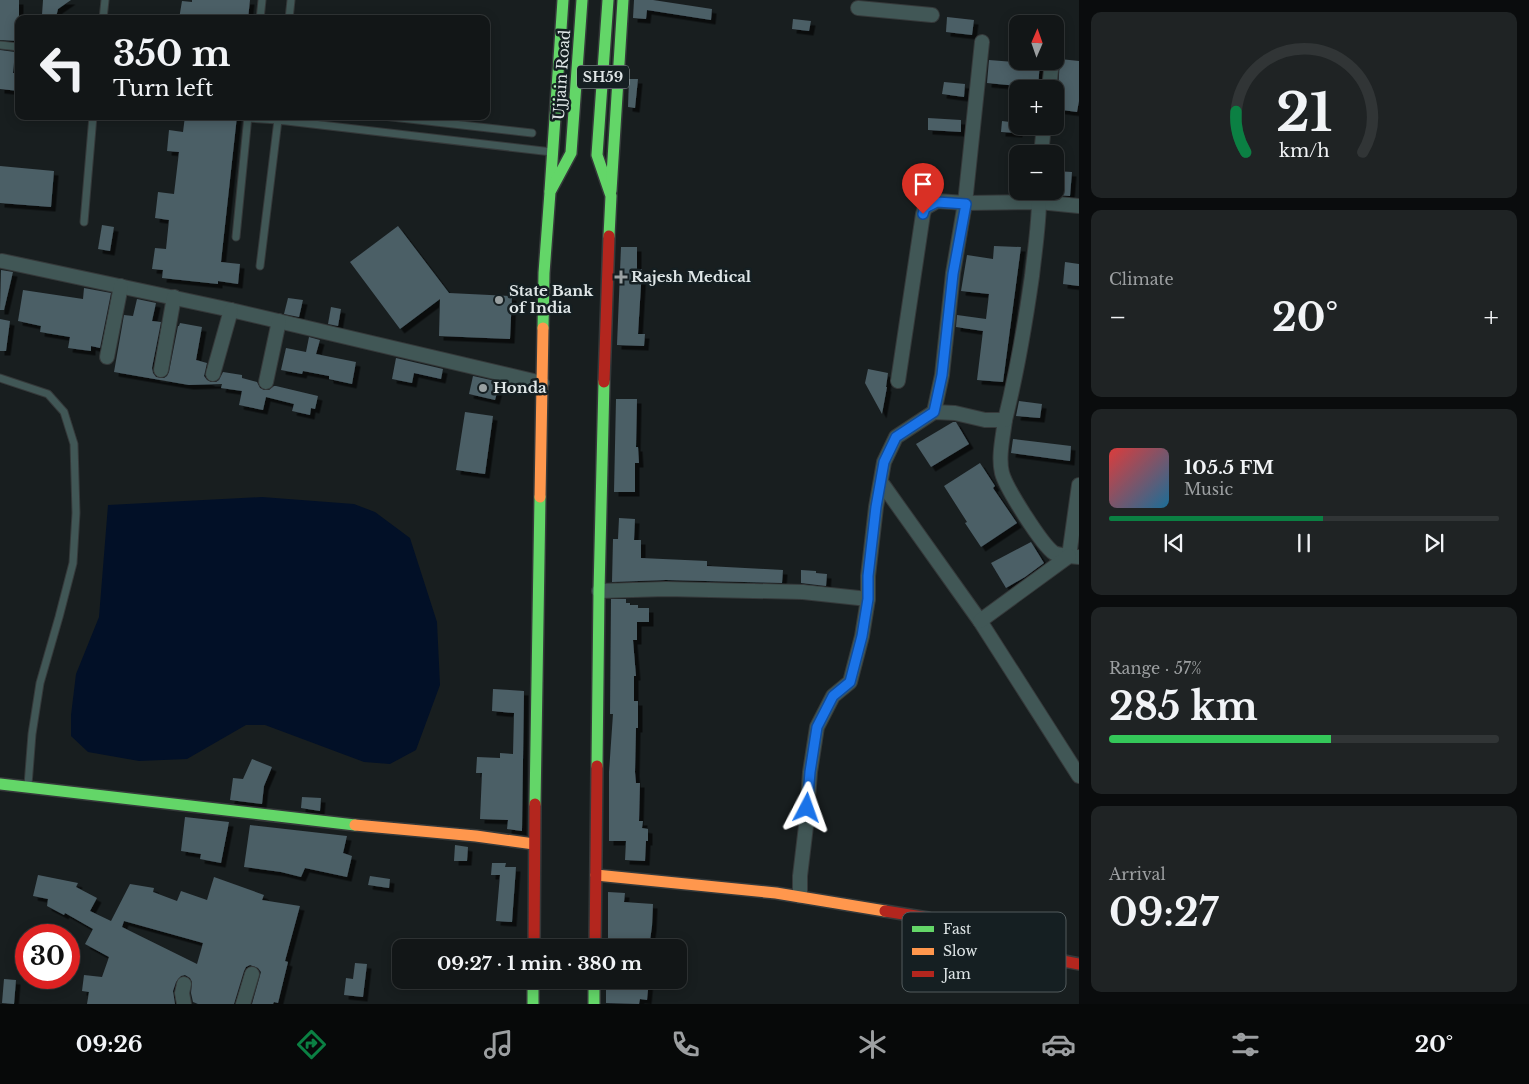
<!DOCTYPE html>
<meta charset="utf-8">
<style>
body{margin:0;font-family:"Libre Baskerville",serif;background:#1f2324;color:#f1f3f6;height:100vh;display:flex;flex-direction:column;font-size:19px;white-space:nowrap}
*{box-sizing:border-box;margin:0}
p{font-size:16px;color:#9c9fa1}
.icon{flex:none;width:28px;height:28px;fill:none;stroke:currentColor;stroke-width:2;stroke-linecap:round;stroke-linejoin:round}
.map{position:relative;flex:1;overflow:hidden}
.drawer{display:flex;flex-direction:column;gap:12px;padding:12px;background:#0a0c0d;width:450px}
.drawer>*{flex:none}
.guide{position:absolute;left:15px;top:15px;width:475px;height:105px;border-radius:10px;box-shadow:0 2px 12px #0003,0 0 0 1px #313536;background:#121617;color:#f1f3f6;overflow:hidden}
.needle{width:32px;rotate:2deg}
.tools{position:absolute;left:1009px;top:15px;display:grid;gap:10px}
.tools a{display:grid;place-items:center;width:55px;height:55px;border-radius:10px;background:#121617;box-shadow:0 2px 12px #0003,0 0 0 1px #313536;font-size:25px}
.speed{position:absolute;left:15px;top:924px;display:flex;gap:10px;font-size:25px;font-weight:700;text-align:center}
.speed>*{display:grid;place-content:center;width:65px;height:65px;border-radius:50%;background:#121617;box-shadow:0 2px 12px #0003,0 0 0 1px #313536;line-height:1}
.speed .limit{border:8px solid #d22;background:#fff;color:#111}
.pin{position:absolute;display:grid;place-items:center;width:42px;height:42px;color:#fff;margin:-51px -21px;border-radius:50% 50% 50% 0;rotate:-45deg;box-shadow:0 0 5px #0007}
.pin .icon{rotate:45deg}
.me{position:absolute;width:55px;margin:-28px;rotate:4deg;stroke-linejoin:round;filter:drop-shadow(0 0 4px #0008)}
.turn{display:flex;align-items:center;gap:18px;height:105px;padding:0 15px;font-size:22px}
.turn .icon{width:65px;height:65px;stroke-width:2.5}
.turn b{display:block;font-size:35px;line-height:42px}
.big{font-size:38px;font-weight:800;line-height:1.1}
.drawer .card{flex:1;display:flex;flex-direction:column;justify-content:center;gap:8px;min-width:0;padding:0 18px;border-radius:10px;background:#1f2324}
.drawer .dial{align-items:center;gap:0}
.dial svg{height:130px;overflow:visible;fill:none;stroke:#313536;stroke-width:7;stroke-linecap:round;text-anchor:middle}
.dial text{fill:#f1f3f6;stroke:none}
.song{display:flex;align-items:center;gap:15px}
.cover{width:60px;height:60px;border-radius:8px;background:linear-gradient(135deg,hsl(0 70% 55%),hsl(200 70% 35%))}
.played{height:5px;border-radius:2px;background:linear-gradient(90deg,#0b8043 55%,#313536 55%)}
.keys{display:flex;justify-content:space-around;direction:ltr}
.heat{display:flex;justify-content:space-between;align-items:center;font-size:28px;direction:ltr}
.charge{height:8px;border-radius:4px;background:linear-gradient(90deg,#34c759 57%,#313536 0)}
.trip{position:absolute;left:392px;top:939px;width:295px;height:50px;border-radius:10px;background:#121617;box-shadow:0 2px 12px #0003,0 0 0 1px #313536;font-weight:800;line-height:50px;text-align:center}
.menu{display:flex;height:80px;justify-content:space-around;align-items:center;background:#070909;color:#9c9fa1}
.menu .icon{width:35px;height:35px}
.menu .on{color:#0b8043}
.menu b{font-size:22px;color:#f1f3f6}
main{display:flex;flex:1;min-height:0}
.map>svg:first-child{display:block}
.water{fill:#021027}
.building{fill:#4c5e66;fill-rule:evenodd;filter:url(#shadow)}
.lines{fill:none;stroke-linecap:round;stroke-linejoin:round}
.lane-casing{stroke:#35393a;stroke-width:9}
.street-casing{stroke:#35393a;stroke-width:16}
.fast-casing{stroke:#35393a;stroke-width:14}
.slow-casing{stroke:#35393a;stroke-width:14}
.jam-casing{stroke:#35393a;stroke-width:14}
.lane{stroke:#415756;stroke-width:7}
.street{stroke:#415756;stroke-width:14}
.fast{stroke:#63d668;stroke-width:11}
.slow{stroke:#ff974d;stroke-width:11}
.jam{stroke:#b3261e;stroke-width:11}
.route-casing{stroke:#114b97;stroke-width:12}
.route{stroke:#1a73e8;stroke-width:9}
.poi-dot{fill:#99a0a1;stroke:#151f22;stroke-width:2}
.labels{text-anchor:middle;stroke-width:5;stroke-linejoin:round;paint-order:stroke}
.shield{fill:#151f22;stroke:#a2aaac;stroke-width:1}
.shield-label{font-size:14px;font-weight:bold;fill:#dfe6e7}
.street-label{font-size:15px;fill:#dfe6e7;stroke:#151f22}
.poi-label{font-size:15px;font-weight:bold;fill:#dfe6e7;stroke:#151f22;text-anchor:start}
.key{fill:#151f22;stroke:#525b5d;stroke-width:1}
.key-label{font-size:14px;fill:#dfe6e7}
</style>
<main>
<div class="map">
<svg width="1079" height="1004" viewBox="0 0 1079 1004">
<defs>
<filter id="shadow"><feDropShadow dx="4.5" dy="4.5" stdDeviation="0" flood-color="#0009"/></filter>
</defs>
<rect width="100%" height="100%" fill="#181e1f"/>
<path class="water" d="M262,497L354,504L375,512L410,538L437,622L440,685L416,750L390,764L364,762L265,725H246L187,759L139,761L88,752L71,736V715L76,674L99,617L108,505Z"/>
<g class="building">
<path d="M0,0H19V41L0,40Z"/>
<path d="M43,0H71L58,9L56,17L42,15Z"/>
<path d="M192,0H250L248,19H179L182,1L192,2Z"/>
<path d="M634,0H653L712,9L711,20L647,10L646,19L633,18Z"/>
<path d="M947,17L974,20L972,35L946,32Z"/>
<path d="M793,19L811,21L809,31L792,29Z"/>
<path d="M0,50L15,52L13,73H19V91L0,89Z"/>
<path d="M1060,59L1079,61V101L1077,112L1055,109V95L1058,90Z"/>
<path d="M989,60L1014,62L1040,61L1038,88L987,83Z"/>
<path d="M629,79H638L635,108L628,107Z"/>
<path d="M944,82L965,84L964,97L942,94Z"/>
<path d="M185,116H237L221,262L240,264L238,284L218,281V284L162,278L163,270L152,269L155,248L166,249L169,220L155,218L158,192L174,194L179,152L167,151L169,130L183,132Z"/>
<path d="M928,118L961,120V132L928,130Z"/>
<path d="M1002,121L1018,123V133L1001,132Z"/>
<path d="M0,166L54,171L51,207L0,203Z"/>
<path d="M1055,171L1072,172L1070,196L1055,195Z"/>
<path d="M102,225L114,227L110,251L98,249Z"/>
<path d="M398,226L449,293L512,296L510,339L439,336L440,299L400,329L350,262Z"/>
<path d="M994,246L1021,247L1003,382L977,380L983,331L956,327L957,315L986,319L989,294L961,291L967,255L993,259Z"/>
<path d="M621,247H637V269H642L638,334H645L644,346L617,345Z"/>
<path d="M1065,262L1079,264V286L1063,284Z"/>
<path d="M1,270L13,272L4,310H0Z"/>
<path d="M84,288L111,293L100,348L91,346V351L68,348L70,337L40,332L41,326L18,321L23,290L83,299Z"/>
<path d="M288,298L303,300L299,317L284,314Z"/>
<path d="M137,299L156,303L152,321L161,322L152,368L153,373L156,377L164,378L167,376L169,372L178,326H179L180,323L202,327L196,360L207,363L204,376L207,380L211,382H216L219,380L223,372L242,375V378L257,382L260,388L264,390H269L274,386H276L318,396L315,409L311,408L310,415L292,411L294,404L266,397L263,410L239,405L242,391L221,388L222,384L189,385L114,372L124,315L133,316Z"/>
<path d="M331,307L341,309L338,326L328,324Z"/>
<path d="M0,319L10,321L6,351H0Z"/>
<path d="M309,337L320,340L316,354L356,362L352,384L329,379V376L303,371L302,374L281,370L286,348L306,352Z"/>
<path d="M396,358L443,369L441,379L414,373L412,383L392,379Z"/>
<path d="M868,369L888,373L886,387H887L882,414L865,383Z"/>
<path d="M473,376L500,382L495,400L469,394Z"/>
<path d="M616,399H637L636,447H638L639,463H635V492H614Z"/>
<path d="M1019,401L1042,404L1040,418L1016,416Z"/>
<path d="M465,412L493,416L485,474L456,470Z"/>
<path d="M953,422H956L969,444L931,467L916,444Z"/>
<path d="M1013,439L1071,446L1070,461L1011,453Z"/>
<path d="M980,463L995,486L993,488L1017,523L981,547L965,523L967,522L944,486Z"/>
<path d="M619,518L635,519L634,540H641V558L707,561V566L783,570L782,583L666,580L612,582L613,539H618Z"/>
<path d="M1031,542L1044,563L1025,577L1006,588L991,563Z"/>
<path d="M801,570L816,571V573L827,574L826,586L801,583Z"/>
<path d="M611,599H626V603H630V605H638V608H649V622H637V640H633L636,676H634V701H638V728H636L635,772L636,783H640L639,821H643L642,828L648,829V841H646L645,861L625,860L626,841H609V772L613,714H610Z"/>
<path d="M493,689L524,691L522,831L507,829L508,820L480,819L482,773H476L477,757L500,758V753L513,754L514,713L492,711Z"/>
<path d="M252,759L272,767L264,786L262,804L230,800L233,778L243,779Z"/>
<path d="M302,797L321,798L320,811L301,808Z"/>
<path d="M185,817L229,822L221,863L200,859L201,854L181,851Z"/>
<path d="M250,825L347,836L343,853L352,856L347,877L305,868L301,877L281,872L244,867Z"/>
<path d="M455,845L468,847L467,861H454Z"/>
<path d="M492,863H506L505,867H516L512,922L496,921L500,875H491Z"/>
<path d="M38,875L78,883L76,887L97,898L90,911L111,921L130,884L154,888L153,892L177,901L181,891L207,900L214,877L264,895L262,900L300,906L285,961L288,962L278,1003L274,1002L273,1004H252L261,972L258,968L250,965L246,967L244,971L234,1004H198L193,1002L191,993L192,982L190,978L185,975L181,976L176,982L173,991L175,1004H87L89,992L82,991L84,975L102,977L109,957L85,944L93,929L65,913L64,915L47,906L48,899L33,896ZM124,921L203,943L197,964L122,927Z"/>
<path d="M370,876L390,879L389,888L368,885Z"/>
<path d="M608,892L625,893L624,902L653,904L652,926L649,948H608Z"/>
<path d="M355,963L367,964L363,997L344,995L346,978L353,979Z"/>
<path d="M4,979L16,980L14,1004L2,1003Z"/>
<path d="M628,980H649L647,1000L640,999L639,1004L606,1003V987L626,988Z"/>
</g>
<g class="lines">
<g class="lane-casing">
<g id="lane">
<path d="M103,19L105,0"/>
<path d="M260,19L262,0"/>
<path d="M289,19L291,0"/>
<path d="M0,45L19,47"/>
<path d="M383,116L532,133"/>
<path d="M248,118L278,120L279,117"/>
<path d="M84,222L93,116"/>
<path d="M236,237L248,116"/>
<path d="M260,266L278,120L552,152"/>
<path d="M0,378L48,394L64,412L74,444L76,513L73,563L59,617L40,683L32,734L28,785"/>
</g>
</g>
<g class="street-casing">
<g id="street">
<path d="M858,8L932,15"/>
<path d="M1049,89L1052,61"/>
<path d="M1041,154L1044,126"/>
<path d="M2,261L231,310L542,383"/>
<path d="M107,357L121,286"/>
<path d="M161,370L174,297"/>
<path d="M213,374L231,310"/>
<path d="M898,381L923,214L925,208L937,201L965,203L982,42"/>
<path d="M266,382L279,321"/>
<path d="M934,412L942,375L953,273L965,203L1039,202L1079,206"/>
<path d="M1005,420C1003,437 998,457 1002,473C1006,488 1042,545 1054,553C1058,555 1064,555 1069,556"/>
<path d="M881,482L980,621L1079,776"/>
<path d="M1079,485L1069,556L1079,557"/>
<path d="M599,591L666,589L803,592L868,599"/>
<path d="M980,621L1069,556"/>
<path d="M800,896V876L806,826L810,772L817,727L833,696L850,682L862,636L868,599V576L876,507L884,462L896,437L934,412L955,413L985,420H1005C1017,372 1025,325 1032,276C1035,248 1040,219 1039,191"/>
<path d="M184,984L182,993L184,1004"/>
<path d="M243,1004L252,974"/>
</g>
</g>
<g class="fast-casing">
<g id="fast">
<path d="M608,0L597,155L611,196L609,236"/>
<path d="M550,191L563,0"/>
<path d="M611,191L623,0"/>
<path d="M543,328L544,273L550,192L571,153L582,0"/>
<path d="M597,766L599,591L604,382"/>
<path d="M0,784L355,825"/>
<path d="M535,804L540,497"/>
<path d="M533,980V1004"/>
<path d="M594,980V1004"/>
</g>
</g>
<g class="slow-casing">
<g id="slow">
<path d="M540,497L543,328"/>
<path d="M355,825L476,836L534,844"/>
<path d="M596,875L776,893L885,911"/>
</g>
</g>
<g class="jam-casing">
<g id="jam">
<path d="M604,382L609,236"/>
<path d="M885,911L928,918L1007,950L1079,964"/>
<path d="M534,948L535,804"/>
<path d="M595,948L597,766"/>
</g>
</g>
<use href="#lane" class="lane"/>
<use href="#street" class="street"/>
<use href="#fast" class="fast"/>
<use href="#slow" class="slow"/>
<use href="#jam" class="jam"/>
</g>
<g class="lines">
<g class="route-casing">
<path id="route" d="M807,808L810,772L817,727L833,696L850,682L862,636L868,599V576L876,507L884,462L896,437L934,412L942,375L953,274L966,204L937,202L925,208L923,214"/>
</g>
<use href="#route" class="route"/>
</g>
<g class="poi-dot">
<path d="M618.5 269.5h5v5h5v5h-5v5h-5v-5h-5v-5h5z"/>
<circle cx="499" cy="300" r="5"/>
<circle cx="483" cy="388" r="5"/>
</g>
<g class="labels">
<rect class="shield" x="577" y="65.5" width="52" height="23" rx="4"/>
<g class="shield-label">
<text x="603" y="82">SH59</text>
</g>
<g class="street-label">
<text transform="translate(562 75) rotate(-86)" y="5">Ujjain Road</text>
</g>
<g class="poi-label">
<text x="631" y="282">Rajesh Medical</text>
<text x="509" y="296">State Bank<tspan x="509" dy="17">of India</tspan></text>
<text x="493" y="393">Honda</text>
</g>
</g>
<rect x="902" y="912" width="164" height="80" rx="8" class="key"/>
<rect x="912" y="926" width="22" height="6" fill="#63d668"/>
<rect x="912" y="948" width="22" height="7" fill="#ff974d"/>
<rect x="912" y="971" width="22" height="6" fill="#b3261e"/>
<g class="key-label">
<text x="943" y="934">Fast</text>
<text x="943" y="956">Slow</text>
<text x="943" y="979">Jam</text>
</g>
</svg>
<div class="tools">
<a><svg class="needle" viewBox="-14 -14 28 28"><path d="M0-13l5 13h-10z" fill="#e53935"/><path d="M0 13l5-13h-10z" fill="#9c9fa1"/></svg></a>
<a>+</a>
<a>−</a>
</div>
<div class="speed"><div class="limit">30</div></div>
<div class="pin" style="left:923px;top:214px;background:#d93025"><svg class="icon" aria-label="arrive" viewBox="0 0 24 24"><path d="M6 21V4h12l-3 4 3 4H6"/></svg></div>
<svg class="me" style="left:807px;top:808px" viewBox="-20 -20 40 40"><path d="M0-17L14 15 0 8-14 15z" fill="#1a73e8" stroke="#fff" stroke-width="4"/></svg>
<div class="trip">09:27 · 1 min · 380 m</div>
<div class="guide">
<div class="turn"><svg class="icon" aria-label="left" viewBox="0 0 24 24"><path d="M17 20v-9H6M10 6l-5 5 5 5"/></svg><div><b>350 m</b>Turn left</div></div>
</div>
</div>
<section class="drawer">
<div class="card dial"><svg viewBox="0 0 100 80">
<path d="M14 69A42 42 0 1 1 86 69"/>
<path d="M14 69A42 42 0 0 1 8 44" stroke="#0b8043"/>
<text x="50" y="56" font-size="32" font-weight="700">21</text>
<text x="50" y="72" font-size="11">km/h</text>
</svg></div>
<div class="card"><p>Climate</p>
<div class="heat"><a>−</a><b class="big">20°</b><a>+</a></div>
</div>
<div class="card">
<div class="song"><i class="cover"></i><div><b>105.5 FM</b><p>Music</p></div></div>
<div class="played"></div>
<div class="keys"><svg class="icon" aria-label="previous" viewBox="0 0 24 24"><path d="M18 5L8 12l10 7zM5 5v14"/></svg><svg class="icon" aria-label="pause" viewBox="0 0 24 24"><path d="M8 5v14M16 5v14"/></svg><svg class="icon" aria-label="next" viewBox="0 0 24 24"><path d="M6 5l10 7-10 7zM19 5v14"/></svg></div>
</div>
<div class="card"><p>Range · 57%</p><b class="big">285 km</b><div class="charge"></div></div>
<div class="card"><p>Arrival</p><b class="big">09:27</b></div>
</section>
</main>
<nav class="menu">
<b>09:26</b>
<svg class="icon on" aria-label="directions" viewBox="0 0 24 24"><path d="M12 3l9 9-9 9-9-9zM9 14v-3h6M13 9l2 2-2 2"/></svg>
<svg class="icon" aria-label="music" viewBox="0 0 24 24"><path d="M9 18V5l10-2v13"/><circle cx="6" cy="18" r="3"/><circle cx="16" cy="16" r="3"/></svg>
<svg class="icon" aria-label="phone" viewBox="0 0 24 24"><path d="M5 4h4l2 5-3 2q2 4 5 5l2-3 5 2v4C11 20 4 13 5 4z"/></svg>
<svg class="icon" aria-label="climate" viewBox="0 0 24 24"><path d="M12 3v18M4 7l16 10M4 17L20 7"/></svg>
<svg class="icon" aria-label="car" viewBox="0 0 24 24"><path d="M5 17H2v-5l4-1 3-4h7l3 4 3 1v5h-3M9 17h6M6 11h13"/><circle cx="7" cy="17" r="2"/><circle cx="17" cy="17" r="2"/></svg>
<svg class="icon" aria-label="filters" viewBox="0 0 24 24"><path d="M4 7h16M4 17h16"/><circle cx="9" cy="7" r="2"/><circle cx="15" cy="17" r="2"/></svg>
<b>20°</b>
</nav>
